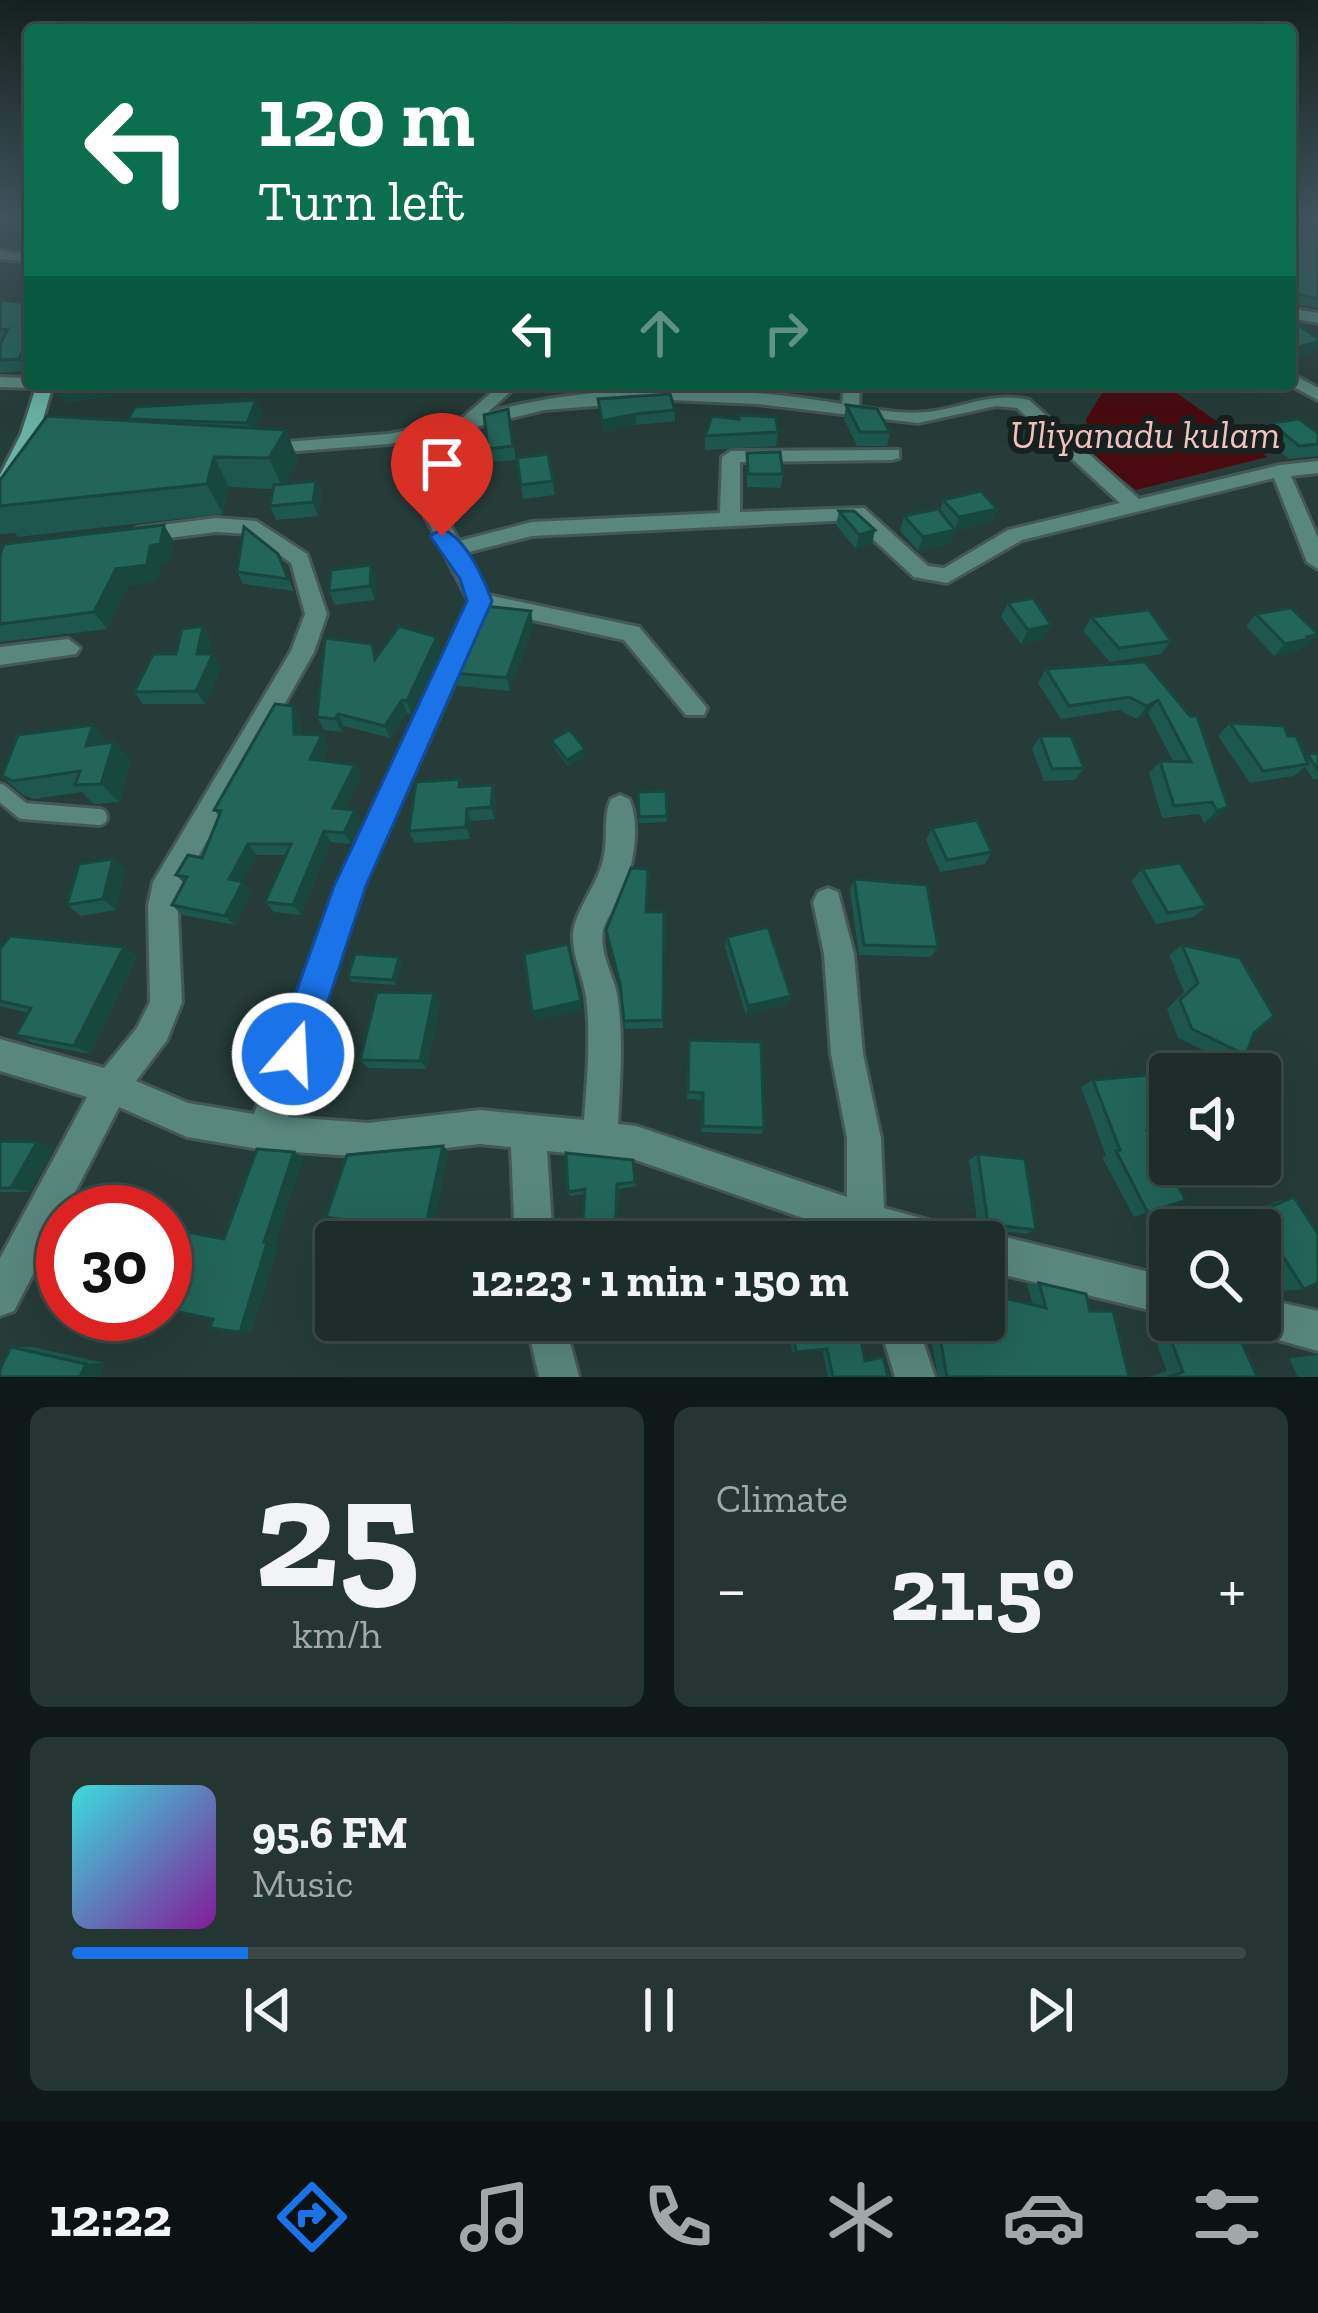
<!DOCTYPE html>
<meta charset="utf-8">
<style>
body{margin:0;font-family:"Zilla Slab",serif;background:#253532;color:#f1f3f6;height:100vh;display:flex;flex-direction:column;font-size:45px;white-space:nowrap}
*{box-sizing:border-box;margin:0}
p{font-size:39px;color:#a0a8a8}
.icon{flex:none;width:66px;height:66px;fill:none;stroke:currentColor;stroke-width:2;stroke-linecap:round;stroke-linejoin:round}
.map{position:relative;height:1377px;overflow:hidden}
.sheet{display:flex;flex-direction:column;gap:30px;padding:30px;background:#0f1917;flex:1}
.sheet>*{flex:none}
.banner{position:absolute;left:24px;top:24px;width:1272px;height:366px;border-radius:12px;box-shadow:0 12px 48px #0002,0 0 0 3px #3a4947;background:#0b6e4f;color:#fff;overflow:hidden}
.controls{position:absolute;left:1149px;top:1053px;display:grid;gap:24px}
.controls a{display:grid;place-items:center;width:132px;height:132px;border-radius:12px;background:#1c2d2a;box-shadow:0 12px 48px #0002,0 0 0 3px #3a4947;font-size:60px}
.speed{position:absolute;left:36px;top:1185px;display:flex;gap:24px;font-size:60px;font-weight:700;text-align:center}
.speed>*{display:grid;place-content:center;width:156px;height:156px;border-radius:50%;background:#1c2d2a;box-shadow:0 12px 48px #0002,0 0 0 3px #3a4947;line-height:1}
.speed .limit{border:18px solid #d22;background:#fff;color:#111}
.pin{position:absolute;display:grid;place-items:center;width:102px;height:102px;color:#fff;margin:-123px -51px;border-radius:50% 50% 50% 0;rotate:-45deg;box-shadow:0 0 12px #0007}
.pin .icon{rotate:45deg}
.me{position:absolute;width:132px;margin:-66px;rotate:19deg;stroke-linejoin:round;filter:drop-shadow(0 0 9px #0008)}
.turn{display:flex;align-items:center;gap:42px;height:252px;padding:0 36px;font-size:54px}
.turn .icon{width:156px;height:156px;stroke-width:2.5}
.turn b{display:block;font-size:84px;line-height:102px}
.lanes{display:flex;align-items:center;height:114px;padding:0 36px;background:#0003;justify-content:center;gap:60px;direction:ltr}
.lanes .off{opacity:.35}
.big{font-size:90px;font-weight:800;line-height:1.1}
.sheet .tile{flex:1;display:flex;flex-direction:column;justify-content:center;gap:18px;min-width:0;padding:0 42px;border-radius:18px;background:#253532}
.sheet .dial{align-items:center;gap:0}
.dial b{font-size:156px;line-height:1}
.song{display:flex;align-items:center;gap:36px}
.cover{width:144px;height:144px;border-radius:18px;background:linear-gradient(135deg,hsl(180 70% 55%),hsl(290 70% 35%))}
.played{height:12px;border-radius:6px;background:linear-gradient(90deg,#1a73e8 15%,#3a4947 15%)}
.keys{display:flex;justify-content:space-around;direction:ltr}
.heat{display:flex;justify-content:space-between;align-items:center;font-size:66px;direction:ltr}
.sheet .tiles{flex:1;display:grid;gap:30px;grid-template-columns:1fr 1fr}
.tile:last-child{grid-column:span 2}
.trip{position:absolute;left:315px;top:1221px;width:690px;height:120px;border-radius:12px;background:#1c2d2a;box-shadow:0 12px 48px #0002,0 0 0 3px #3a4947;font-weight:800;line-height:120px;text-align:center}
.dock{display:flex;height:192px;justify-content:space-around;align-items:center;background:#0b1211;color:#a0a8a8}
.dock .icon{width:84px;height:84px}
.dock .current{color:#1a73e8}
.dock b{font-size:54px;color:#f1f3f6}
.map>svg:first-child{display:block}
.water{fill:#4a0a10}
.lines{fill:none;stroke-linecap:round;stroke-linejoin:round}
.service-casing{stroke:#445855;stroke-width:22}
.minor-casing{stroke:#445855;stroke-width:6}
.secondary-casing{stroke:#445855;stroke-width:6}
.service{stroke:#59877d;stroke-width:16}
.minor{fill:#59877d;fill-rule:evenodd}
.secondary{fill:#68b3a4;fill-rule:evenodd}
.wall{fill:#1d574d}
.shaded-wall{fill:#18473e}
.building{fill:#226559;stroke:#18473e;stroke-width:3}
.route{fill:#1a73e8;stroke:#114b97;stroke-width:3}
.labels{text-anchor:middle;stroke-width:12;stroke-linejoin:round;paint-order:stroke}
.far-water-label{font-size:39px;font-style:italic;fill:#f4c2bf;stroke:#17211f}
</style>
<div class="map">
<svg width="1318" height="1377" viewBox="0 0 1318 1377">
<rect width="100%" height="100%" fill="#263c38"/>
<path class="water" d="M1135,384H1164L1267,457L1136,490L1091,455L1086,419L1102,393Z"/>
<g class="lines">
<g class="service-casing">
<path id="service" d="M0,792L23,811L99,817"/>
</g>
<g class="minor-casing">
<g id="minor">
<path d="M0,251L30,254V262L0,259Z"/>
<path d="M1290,308L1318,313V323L1290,318Z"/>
<path d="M1290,373L1318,388V400L1288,384Z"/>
<path d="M0,377L30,378V384H38L30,388L0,387Z"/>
<path d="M501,384H519L488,412C602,381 726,385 842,404L844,384H860L859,407C884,411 910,415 935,411C969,405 994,392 1029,400L1139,499L1280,465L1318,461V473L1291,476L1318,538V569L1307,562L1274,478L1022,540L947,583L914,577L852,520L532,536L465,553L488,595L639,627L707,708L704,715H686L624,640L487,610L364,886L288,1117L368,1123L480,1110L584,1120C587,1079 591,1038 586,997C583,976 572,957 573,933C575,910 600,882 604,855C608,836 603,816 611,799L620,795L629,799C642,825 632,873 620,898C615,908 605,920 603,931C599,953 613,974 617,994C624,1037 620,1081 618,1124L636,1126L847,1197V1138L831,1054L824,954L813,902L818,892L828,888L838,892L854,954L863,1054L881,1138L884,1208L960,1229L966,1242H853L852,1235L636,1160L547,1151L553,1242H515L511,1147L480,1144L368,1157L265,1150L187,1137L119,1107L14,1311L0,1316V1258L87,1097L0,1071V1039L104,1068L137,1028L150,1002L148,906L153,882L291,651L305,614L291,563L251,534L216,532L137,542L127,535L137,528L216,518L256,521L307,554L327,614L314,652L177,894L182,1002L167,1040L136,1081L188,1103L254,1114L336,886L469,601L425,516L433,447L444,434L388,444L259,454L250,449L259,444L388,434L460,420ZM672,400L757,404L918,423L996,406L1017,408L1120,503L1008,530L944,568L928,566L864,508L740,512V462L892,460L899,458V450L731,451L722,457L720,513L532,522L459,541L445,516L451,448L468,429L544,410Z"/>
<path d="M68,639L80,648L76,654L0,665V647Z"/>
<path d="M984,1232L1170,1277V1315L984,1270V1242H969Z"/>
<path d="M1260,1298L1318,1311V1351L1246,1331L1242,1320H1260Z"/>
<path d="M526,1320H564L579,1377H539Z"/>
<path d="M878,1320H916L935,1377H895Z"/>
</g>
</g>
<g class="secondary-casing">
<path id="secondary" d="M37,384H53C45,413 26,487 0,500V475L21,434Z"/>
</g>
<use href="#service" class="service"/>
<use href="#minor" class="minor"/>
<use href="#secondary" class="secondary"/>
</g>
<g class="wall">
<path d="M1290,216L1318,230V308L1290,303Z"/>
<path d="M0,300L27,371L0,373Z"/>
<path d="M62,384H137L115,387V395L66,403L59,390Z"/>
<path d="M592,384H663V385L593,389Z"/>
<path d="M598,399L675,410V421L636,425L603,432Z"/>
<path d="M256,400L262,413L256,428L286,430L298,460L285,484L316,481L322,495L318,516L276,520L270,506L273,489L229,487L223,514L18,537L15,533L0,534V480L129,421Z"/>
<path d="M846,405L890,432L887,446H857L844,419Z"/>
<path d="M508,409L516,460L490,462L488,449Z"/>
<path d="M1271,423L1318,433V456L1289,459L1262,437Z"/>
<path d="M778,432L776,446L705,450V436Z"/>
<path d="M747,453L783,474L781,488L747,487Z"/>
<path d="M548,454L555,495L523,499L517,458Z"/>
<path d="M943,500L997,509L991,522L955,531L950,544L918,551L900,530L904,516L940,511Z"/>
<path d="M839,511L875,530L872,544L856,549L836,525Z"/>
<path d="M164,525L174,542L170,561L161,563L157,581L128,586L107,629L0,642V555Z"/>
<path d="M278,554L294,591L243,584L237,572Z"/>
<path d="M371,565L376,578L375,600L335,605L329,591Z"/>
<path d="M1008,603L1044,639L1021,644L1001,617Z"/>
<path d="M1256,614L1308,646L1302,647L1298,651L1274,656L1246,626Z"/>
<path d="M1091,617L1171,641L1161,654L1110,662L1083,631Z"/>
<path d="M533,625L510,691L458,686L454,673Z"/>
<path d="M437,637L441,650L411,714L407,713L390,738L344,726L342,732L324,730L317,717L377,657Z"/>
<path d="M211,639L208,654H213L221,667L205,704H143L134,692L176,654Z"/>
<path d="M1145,662L1228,807L1215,819L1204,823L1200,814L1162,818L1149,773L1160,761H1173L1148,713L1137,719L1119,710L1061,719L1038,683L1046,669Z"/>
<path d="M300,718L301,734L322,735L328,747L322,761L355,765L361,777L345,809L361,822L351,844L331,842L301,915L274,912L265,902L286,855H257L242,882L252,892L235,925L182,915L172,905L184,883L176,875L202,858L219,816L214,810Z"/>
<path d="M1230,723L1288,736L1305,756L1307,754L1318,753V779H1313L1305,767L1294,776L1250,783L1218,736Z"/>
<path d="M93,725L109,743L114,742L131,761L119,802L94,804L82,792L34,799L23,795L2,776Z"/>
<path d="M1040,736L1084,768L1075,780L1044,781L1032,749Z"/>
<path d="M551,740L586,756L568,766L553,746Z"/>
<path d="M463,787L496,797L495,819L471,821L470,839L415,843L409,831Z"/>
<path d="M666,791L667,822L639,823L638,792Z"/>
<path d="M932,828L992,852L985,864L940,872L926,840Z"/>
<path d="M113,859L125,870L116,910L81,916L67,905Z"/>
<path d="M1142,869L1207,906L1194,917L1156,924L1131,881Z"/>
<path d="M854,879L938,947L931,957L859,955L850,890Z"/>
<path d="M647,912H664L663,1028L625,1029L621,993L606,930Z"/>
<path d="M727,937L791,996L787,1005L746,1015L725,947Z"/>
<path d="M1182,945L1246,1055L1230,1063L1178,1038L1167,1009L1184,992L1169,955Z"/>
<path d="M124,947L137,957L90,1054L33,1043L16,1035L28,1013L0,1006V949Z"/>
<path d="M399,957L402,962L396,985L352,982L348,977Z"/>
<path d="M434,993L440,1003L427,1069L368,1068L360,1060Z"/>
<path d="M689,1040L764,1128L761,1134L701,1132L702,1100L687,1099Z"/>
<path d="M1093,1080L1170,1101V1133L1150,1136L1186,1200L1134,1217L1102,1157L1106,1156L1081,1087Z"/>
<path d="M0,1141L54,1148L30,1192H0Z"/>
<path d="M443,1146L449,1152L384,1229L336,1221L326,1217Z"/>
<path d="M978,1154L1036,1230L1025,1234L978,1228L969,1160Z"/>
<path d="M633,1160L636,1186L619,1189L616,1242L584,1241L582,1238L585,1194L570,1196L568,1192Z"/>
<path d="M1294,1197L1304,1289L1283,1291L1260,1253V1230H1246L1238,1217L1275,1202Z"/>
<path d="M1039,1283L1090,1311L1129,1377H938L928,1320H984L1033,1305L1027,1285Z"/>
<path d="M787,1320H857L865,1360L883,1357L888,1377H828L822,1349L792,1352Z"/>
<path d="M1232,1320L1257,1377H1149L1167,1371L1151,1329Z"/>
<path d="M11,1347H32L105,1363L99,1377H0Z"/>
<path d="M1318,1355V1377H1298L1289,1358Z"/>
</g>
<g class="shaded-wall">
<path d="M0,216H30V221L4,226L5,232L0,233Z"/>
<path d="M30,336V364L27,371L19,359Z"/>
<path d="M1318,342V347L1314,352L1290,359V349Z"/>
<path d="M101,384H113L115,395L66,403L59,390Z"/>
<path d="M485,384H497L483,393L481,386Z"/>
<path d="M256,400L262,413L253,436L247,423Z"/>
<path d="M636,414V425L603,432L602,421Z"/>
<path d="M286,430L298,460L283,489L269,458Z"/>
<path d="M214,457L229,487L223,514L207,484Z"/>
<path d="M316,481L322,495L318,516L313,502Z"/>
<path d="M997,509L991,522L955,531L950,544L918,551L923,537L954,531L959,517Z"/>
<path d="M164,525L174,542L170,561L161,563L157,581L128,586L107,629L94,612L116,569L150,546Z"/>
<path d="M875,530L872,544L856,549L859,535Z"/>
<path d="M371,565L376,578L375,600L370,586Z"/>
<path d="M531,611L533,625L510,691L507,678Z"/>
<path d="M1051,625L1044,639L1021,644L1028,630Z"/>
<path d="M203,626L211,639L205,667L197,654Z"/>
<path d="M1318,634L1308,646L1302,647L1298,651L1274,656L1285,644Z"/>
<path d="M437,637L441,650L411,714L407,701Z"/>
<path d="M213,654L221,667L205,704L196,691Z"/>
<path d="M402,700L407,713L390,738L385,726Z"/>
<path d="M1158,700L1148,713L1137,719L1147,706Z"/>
<path d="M293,706L300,718L301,746L294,734Z"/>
<path d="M338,714L344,726L342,732L335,719Z"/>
<path d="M93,725L110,744L86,746Z"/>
<path d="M322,735L328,747L317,771L310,759Z"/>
<path d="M114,742L131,761L119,802L101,784Z"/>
<path d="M585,749L586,756L568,766L567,760Z"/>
<path d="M355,765L361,777L340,819L333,808Z"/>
<path d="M493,785L496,797L495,819L491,807Z"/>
<path d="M1228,807L1215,819L1204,823L1217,811Z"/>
<path d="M467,809L471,821L470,839L466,827Z"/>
<path d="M355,810L361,822L351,844L344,833Z"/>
<path d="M324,831L331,842L301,915L293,905Z"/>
<path d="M248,844L257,855L238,890L229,879Z"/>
<path d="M113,859L125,870L116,910L103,899Z"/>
<path d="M243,882L252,892L235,925L225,916Z"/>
<path d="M124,947L137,957L90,1054L74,1046Z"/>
<path d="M399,957L402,962L396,985L393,980Z"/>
<path d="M434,993L440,1003L427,1069L420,1061Z"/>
<path d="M791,996L787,1005L746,1015L748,1006Z"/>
<path d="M581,1001L583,1010L535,1021L532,1012Z"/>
<path d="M37,1142L54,1148L30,1192L11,1188Z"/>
<path d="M443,1146L449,1152L430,1242H422Z"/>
<path d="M294,1152L304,1157L275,1245L278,1246L252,1332H240L264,1242Z"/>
<path d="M105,1363L99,1377H80L86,1364Z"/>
</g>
<g class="building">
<path d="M1290,216H1302L1318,230V299L1290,292Z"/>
<path d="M0,300L30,303V336L19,359L0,360V344L8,329L0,330Z"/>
<path d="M1290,319L1318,338V342L1290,349Z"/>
<path d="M62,384H101L59,390Z"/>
<path d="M670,394L675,410L636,414L602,421L598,399Z"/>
<path d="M256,400L247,423L128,419L135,407Z"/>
<path d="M846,405L877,409L890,432H860Z"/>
<path d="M508,409L513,446L488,449L484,415Z"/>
<path d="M739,415L776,417L778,432L705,436L712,416L739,419Z"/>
<path d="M47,416L286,430L269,458L214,457L207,484L0,506V480Z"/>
<path d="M1299,419L1318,433V444L1299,446L1271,423Z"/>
<path d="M780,452L783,474H748L747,453Z"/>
<path d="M548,454L553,481L521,485L517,458Z"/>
<path d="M316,481L313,502L270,506L274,485Z"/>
<path d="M981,491L997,509L959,517L943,500Z"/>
<path d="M938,509L955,530L923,537L904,516Z"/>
<path d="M839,511H854L875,530L859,535Z"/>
<path d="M164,525L160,544L150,546L147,565L116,569L94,612L0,624V555L4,544Z"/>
<path d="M244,527L278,554L288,579L237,572Z"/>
<path d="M371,565L370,586L329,591L331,570Z"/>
<path d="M1033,598L1051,625L1028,630L1008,603Z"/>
<path d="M484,606L531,611L507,678L454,673Z"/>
<path d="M1291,608L1318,634L1307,637L1309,639L1285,644L1256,614Z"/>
<path d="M1149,610L1171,641L1119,648L1091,617Z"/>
<path d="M203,626L197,654H213L196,691L134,692L153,654H176L182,629Z"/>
<path d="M399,626L437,637L407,701L402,700L385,726L338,714L335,719L317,717L325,638L372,644L375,659Z"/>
<path d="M1145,662L1190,716H1197L1228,807L1217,811L1212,802L1174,806L1160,761L1191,762L1158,700L1147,706L1129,697L1069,706L1046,669Z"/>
<path d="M275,704L293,706L294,734L322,735L310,759L355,765L333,808L355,810L344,833L324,831L293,905L265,902L291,844H248L229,879L243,882L225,916L172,905L187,877L176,875L188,855L202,858L221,811L214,810Z"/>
<path d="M1230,723L1284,726L1288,736H1296L1308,764L1263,771Z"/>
<path d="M93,725L86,746L114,742L101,784L75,785L80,771L13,781L2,776L18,735Z"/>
<path d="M570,730L585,749L567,760L551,740Z"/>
<path d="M1040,736H1071L1084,768L1052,769Z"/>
<path d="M1318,753V770L1307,754Z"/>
<path d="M460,779L459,787L493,785L491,807L467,809L466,827L409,831L416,782Z"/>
<path d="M666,791L667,816L639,817L638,792Z"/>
<path d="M977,820L992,852L947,860L932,828Z"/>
<path d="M113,859L103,899L67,905L79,864Z"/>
<path d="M1180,863L1207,906L1168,913L1142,869Z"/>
<path d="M631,868L648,869L646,912H664L663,1020L624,1021L620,984L606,930Z"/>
<path d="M854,879L927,885L938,947L864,945Z"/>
<path d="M768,927L791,996L748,1006L727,937Z"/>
<path d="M10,936L124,947L74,1046L16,1035L31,1008L0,1001V949Z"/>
<path d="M568,944L581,1001L532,1012L524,954Z"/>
<path d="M1182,945L1240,958L1274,1016L1254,1033L1246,1055L1192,1029L1180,1000L1198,983Z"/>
<path d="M355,954L399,957L393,980L348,977Z"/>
<path d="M377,992L434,993L420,1061L360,1060Z"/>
<path d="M689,1040L761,1042L764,1128L703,1126V1093L688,1092Z"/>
<path d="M1158,1074L1170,1101V1129L1147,1131L1186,1200L1148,1213L1116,1151L1120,1150L1093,1080Z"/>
<path d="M0,1141L37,1142L11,1188H0Z"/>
<path d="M443,1146L422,1242H381L385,1227L326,1217L347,1155Z"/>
<path d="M257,1149L294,1152L264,1242L267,1243L240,1332L210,1328L213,1319L165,1309V1251L176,1256L187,1232L224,1239Z"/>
<path d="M566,1153L633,1160L635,1182L617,1184L615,1239L582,1238L585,1189L568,1192Z"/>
<path d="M978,1154L1025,1159L1036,1230L988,1224Z"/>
<path d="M1294,1197L1318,1234V1283L1304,1289L1255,1213Z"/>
<path d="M809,1220L840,1230L842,1242H683V1238L778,1233L776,1224Z"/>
<path d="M1039,1283L1086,1294L1090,1311H1113L1129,1377H947L937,1320H984V1293L1046,1308Z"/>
<path d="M791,1320H857L865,1361L883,1357L888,1377H833L827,1349L796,1352Z"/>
<path d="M1232,1320L1257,1377H1168L1183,1372L1167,1329Z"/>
<path d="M11,1347L86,1364L80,1377H0V1369Z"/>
</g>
<linearGradient id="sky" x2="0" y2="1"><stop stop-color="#15211f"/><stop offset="0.53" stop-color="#41565e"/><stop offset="1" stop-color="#41565e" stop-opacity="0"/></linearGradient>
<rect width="1318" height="409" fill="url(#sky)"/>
<path class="route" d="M442,529C466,538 483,577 492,601L366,886L306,1068L293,1073L280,1068L274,1054L334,886L467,601L460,579L430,536Z"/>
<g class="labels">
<g class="far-water-label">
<text x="1145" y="448">Uliyanadu kulam</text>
</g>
</g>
</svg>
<div class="controls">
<a><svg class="icon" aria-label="sound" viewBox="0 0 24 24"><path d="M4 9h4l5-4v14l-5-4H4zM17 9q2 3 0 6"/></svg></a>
<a><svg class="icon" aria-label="search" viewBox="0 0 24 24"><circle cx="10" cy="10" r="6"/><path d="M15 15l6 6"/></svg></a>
</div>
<div class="speed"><div class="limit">30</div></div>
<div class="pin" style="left:442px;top:536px;background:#d93025"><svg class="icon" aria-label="arrive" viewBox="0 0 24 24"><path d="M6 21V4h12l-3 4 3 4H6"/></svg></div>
<svg class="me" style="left:293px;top:1054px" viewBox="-20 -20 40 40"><circle r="17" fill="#1a73e8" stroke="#fff" stroke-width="3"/><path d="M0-11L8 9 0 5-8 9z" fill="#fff"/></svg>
<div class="trip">12:23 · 1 min · 150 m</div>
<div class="banner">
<div class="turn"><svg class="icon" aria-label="left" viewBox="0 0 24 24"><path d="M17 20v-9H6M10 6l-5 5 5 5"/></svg><div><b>120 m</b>Turn left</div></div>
<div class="lanes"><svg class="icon" aria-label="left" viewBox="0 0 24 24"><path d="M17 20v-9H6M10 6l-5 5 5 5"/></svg><svg class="icon off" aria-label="ahead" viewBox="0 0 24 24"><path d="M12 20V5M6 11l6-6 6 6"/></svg><svg class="icon off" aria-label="right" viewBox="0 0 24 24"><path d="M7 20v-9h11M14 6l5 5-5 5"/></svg></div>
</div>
</div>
<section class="sheet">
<div class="tiles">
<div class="tile dial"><b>25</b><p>km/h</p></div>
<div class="tile"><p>Climate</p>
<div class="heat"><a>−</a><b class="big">21.5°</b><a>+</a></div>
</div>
<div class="tile">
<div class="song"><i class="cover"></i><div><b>95.6 FM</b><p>Music</p></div></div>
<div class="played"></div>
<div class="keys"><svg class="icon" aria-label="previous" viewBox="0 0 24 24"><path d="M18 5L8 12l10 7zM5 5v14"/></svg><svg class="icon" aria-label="pause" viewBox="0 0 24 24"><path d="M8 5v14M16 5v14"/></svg><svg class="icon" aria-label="next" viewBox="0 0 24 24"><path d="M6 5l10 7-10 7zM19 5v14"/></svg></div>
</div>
</div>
</section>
<nav class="dock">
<b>12:22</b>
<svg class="icon current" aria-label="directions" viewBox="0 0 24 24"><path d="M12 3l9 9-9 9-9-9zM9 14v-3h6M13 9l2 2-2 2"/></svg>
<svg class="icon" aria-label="music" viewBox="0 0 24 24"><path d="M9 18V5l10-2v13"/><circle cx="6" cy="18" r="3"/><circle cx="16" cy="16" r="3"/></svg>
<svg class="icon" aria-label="phone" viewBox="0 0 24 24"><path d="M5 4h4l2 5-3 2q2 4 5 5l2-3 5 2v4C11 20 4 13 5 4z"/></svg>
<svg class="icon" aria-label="climate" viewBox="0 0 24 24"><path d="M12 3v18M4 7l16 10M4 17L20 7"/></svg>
<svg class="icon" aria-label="car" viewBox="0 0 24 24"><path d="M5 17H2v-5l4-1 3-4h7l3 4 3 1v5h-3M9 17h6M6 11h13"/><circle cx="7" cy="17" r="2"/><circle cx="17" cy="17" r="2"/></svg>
<svg class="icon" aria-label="filters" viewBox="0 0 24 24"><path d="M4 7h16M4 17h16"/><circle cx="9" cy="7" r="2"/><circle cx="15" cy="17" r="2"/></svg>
</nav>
